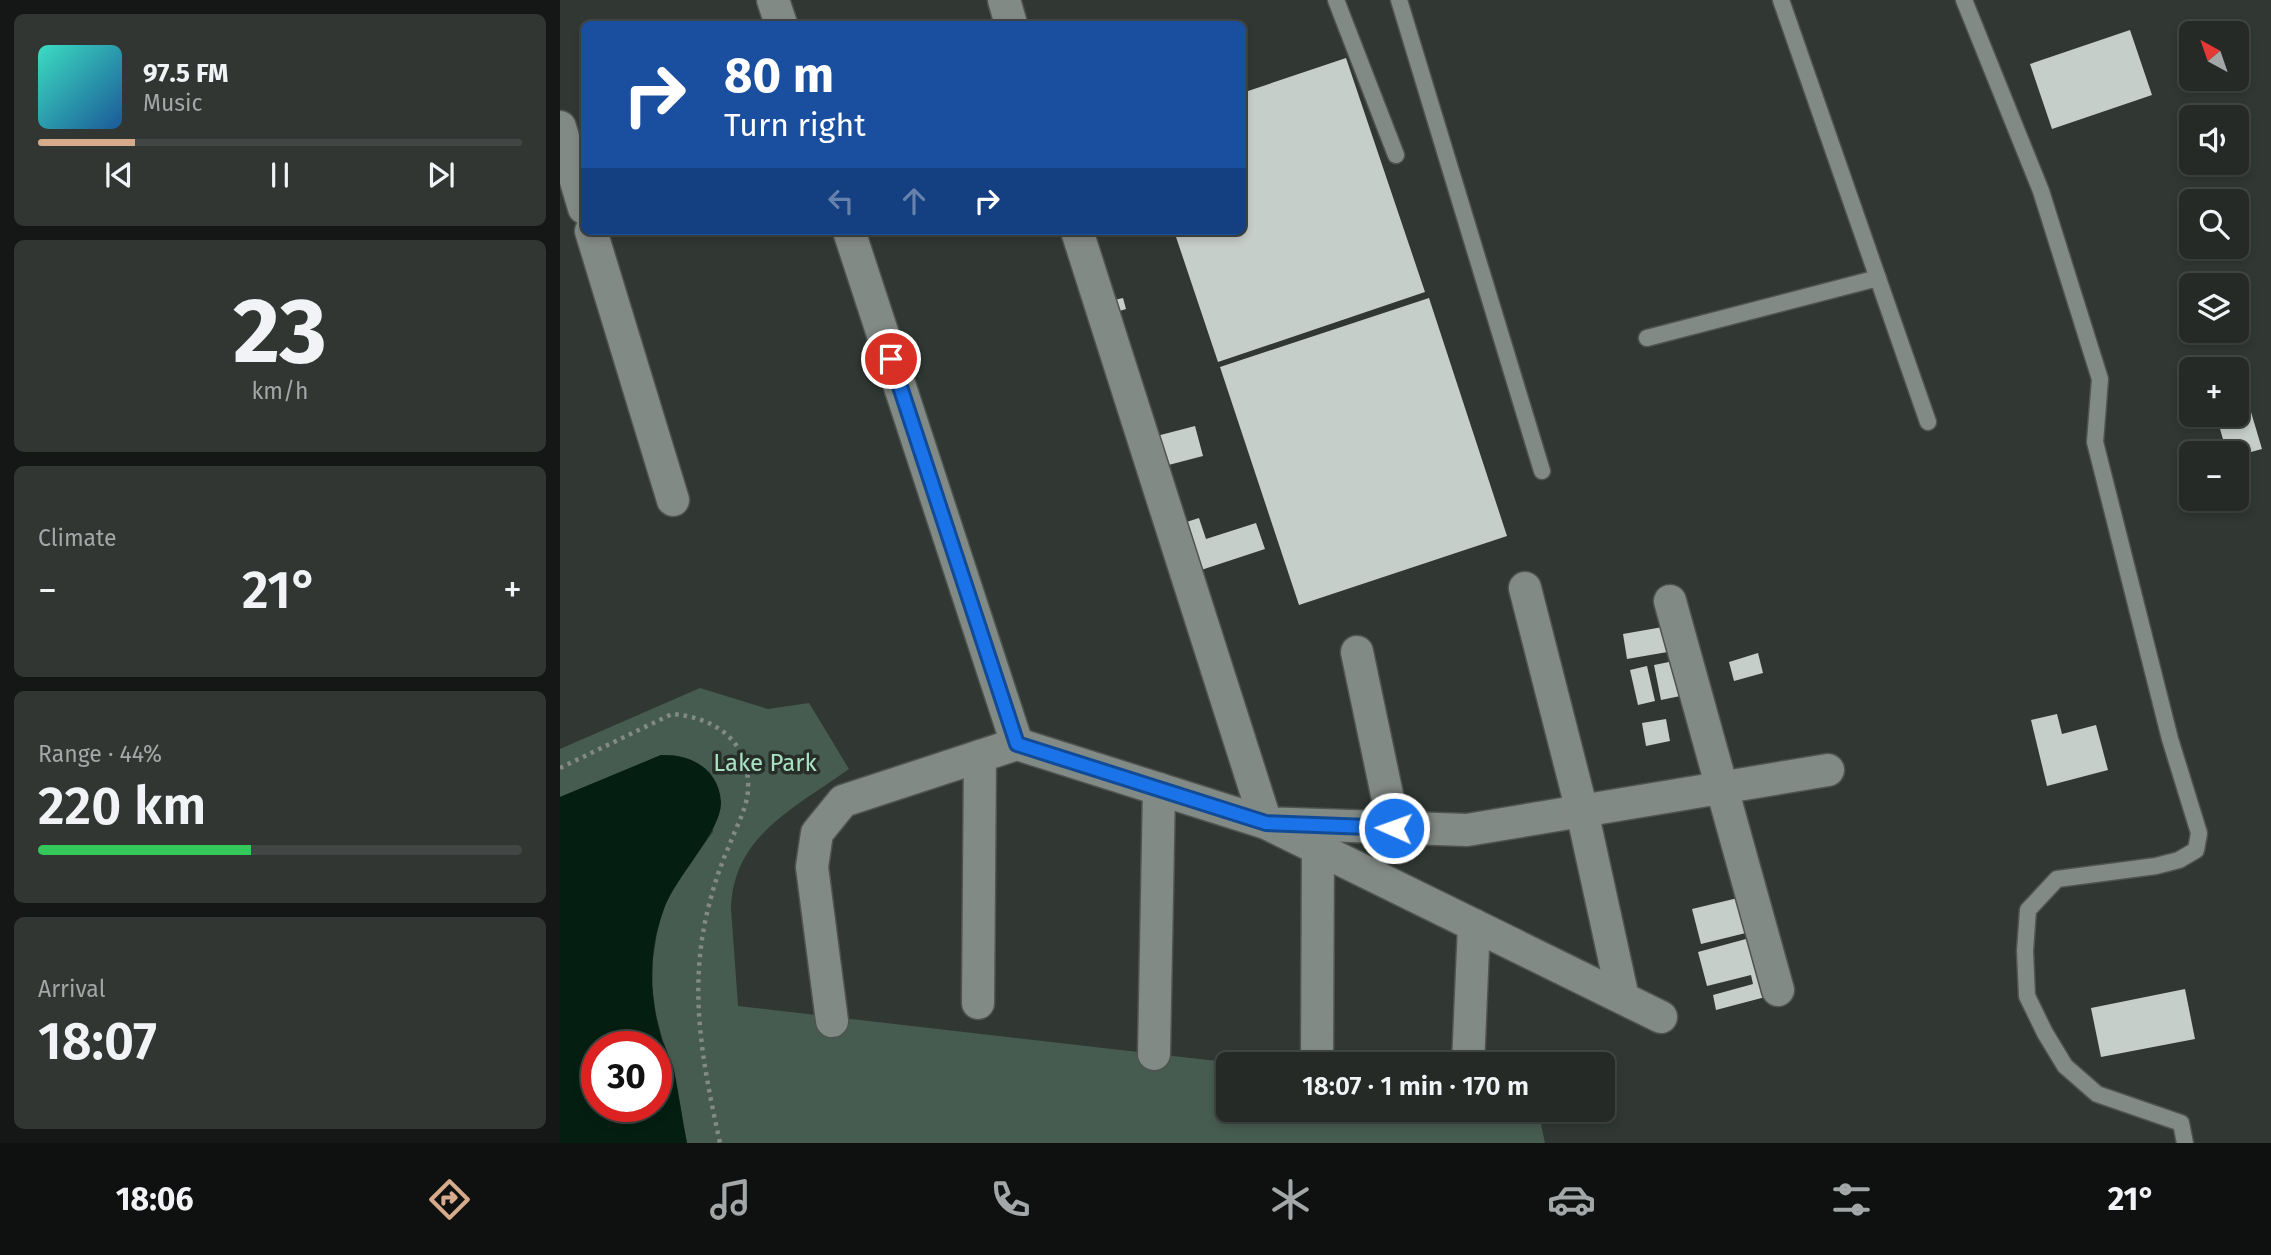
<!DOCTYPE html>
<meta charset="utf-8">
<style>
body{margin:0;font-family:"Fira Sans",sans-serif;background:#313633;color:#f1f3f6;height:100vh;display:flex;flex-direction:column;font-size:26px;white-space:nowrap}
*{box-sizing:border-box;margin:0}
p{font-size:23px;color:#a3a7a7}
.icon{flex:none;width:38px;height:38px;fill:none;stroke:currentColor;stroke-width:2;stroke-linecap:round;stroke-linejoin:round}
.map{position:relative;flex:1;overflow:hidden}
.side{display:flex;flex-direction:column;gap:14px;padding:14px;background:#141715;width:560px}
.side>*{flex:none}
.banner{position:absolute;left:21px;top:21px;width:665px;height:214px;border-radius:10px;box-shadow:0 4px 10px #0003,0 0 0 2px #424644;background:#1a4fa0;color:#fff;overflow:hidden}
.needle{width:46px;rotate:320deg}
.tools{position:absolute;left:1619px;top:21px;display:grid;gap:14px}
.tools a{display:grid;place-items:center;width:70px;height:70px;border-radius:10px;background:#252a27;box-shadow:0 4px 10px #0003,0 0 0 2px #424644;font-size:35px}
.speed{position:absolute;left:21px;top:1031px;display:flex;gap:14px;font-size:35px;font-weight:700;text-align:center}
.speed>*{display:grid;place-content:center;width:91px;height:91px;border-radius:50%;background:#252a27;box-shadow:0 4px 10px #0003,0 0 0 2px #424644;line-height:1}
.speed .limit{border:10px solid #d22;background:#fff;color:#111}
.pin{position:absolute;display:grid;place-items:center;width:60px;height:60px;color:#fff;margin:-30px;border:4px solid #fff;border-radius:50%;box-shadow:0 2px 7px #0007}
.me{position:absolute;width:77px;margin:-38px;rotate:272deg;stroke-linejoin:round;filter:drop-shadow(0 0 5px #0008)}
.turn{display:flex;align-items:center;gap:24px;height:147px;padding:0 28px;font-size:32px}
.turn .icon{width:91px;height:91px;stroke-width:2.5}
.turn b{display:block;font-size:49px;line-height:60px}
.lanes{display:flex;align-items:center;height:66px;padding:0 28px;background:#0003;justify-content:center;gap:35px;direction:ltr}
.lanes .off{opacity:.35}
.big{font-size:52px;font-weight:600;line-height:1.1}
.side .tile{flex:1;display:flex;flex-direction:column;justify-content:center;gap:10px;min-width:0;padding:0 24px;border-radius:10px;background:#313633}
.side .dial{align-items:center;gap:0}
.dial b{font-size:91px;line-height:1}
.song{display:flex;align-items:center;gap:21px}
.cover{width:84px;height:84px;border-radius:10px;background:linear-gradient(135deg,hsl(170 70% 55%),hsl(210 70% 35%))}
.played{height:7px;border-radius:4px;background:linear-gradient(90deg,#d6ab8b 20%,#424644 20%)}
.keys{display:flex;justify-content:space-around;direction:ltr}
.heat{display:flex;justify-content:space-between;align-items:center;font-size:38px;direction:ltr}
.charge{height:10px;border-radius:5px;background:linear-gradient(90deg,#34c759 44%,#424644 0)}
.trip{position:absolute;left:656px;top:1052px;width:399px;height:70px;border-radius:10px;background:#252a27;box-shadow:0 4px 10px #0003,0 0 0 2px #424644;font-weight:600;line-height:70px;text-align:center}
.tab-bar{display:flex;height:112px;justify-content:space-around;align-items:center;background:#0f1110;color:#a3a7a7}
.tab-bar .icon{width:49px;height:49px}
.tab-bar .selected{color:#d6ab8b}
.tab-bar b{font-size:32px;color:#f1f3f6}
main{display:flex;flex:1;min-height:0}
.map>svg:first-child{display:block}
.green{fill:#475c50}
.water{fill:#041f12;fill-rule:evenodd}
.building{fill:#c6cec9}
.lines{fill:none;stroke-linecap:round;stroke-linejoin:round}
.service-casing{stroke:#4f5450;stroke-width:19}
.minor-casing{stroke:#4f5450;stroke-width:35}
.path{stroke:#838985;stroke-width:4.5;stroke-dasharray:3.5 5;stroke-linecap:butt}
.service{stroke:#828a86;stroke-width:16}
.minor{stroke:#828a86;stroke-width:32}
.route-casing{stroke:#114b97;stroke-width:18}
.route{stroke:#1a73e8;stroke-width:12}
.labels{text-anchor:middle;stroke-width:7;stroke-linejoin:round;paint-order:stroke}
.park-label{font-size:24px;fill:#a9e1c1;stroke:#272e2a}
</style>
<main>
<section class="side">
<div class="tile">
<div class="song"><i class="cover"></i><div><b>97.5 FM</b><p>Music</p></div></div>
<div class="played"></div>
<div class="keys"><svg class="icon" aria-label="previous" viewBox="0 0 24 24"><path d="M18 5L8 12l10 7zM5 5v14"/></svg><svg class="icon" aria-label="pause" viewBox="0 0 24 24"><path d="M8 5v14M16 5v14"/></svg><svg class="icon" aria-label="next" viewBox="0 0 24 24"><path d="M6 5l10 7-10 7zM19 5v14"/></svg></div>
</div>
<div class="tile dial"><b>23</b><p>km/h</p></div>
<div class="tile"><p>Climate</p>
<div class="heat"><a>−</a><b class="big">21°</b><a>+</a></div>
</div>
<div class="tile"><p>Range · 44%</p><b class="big">220 km</b><div class="charge"></div></div>
<div class="tile"><p>Arrival</p><b class="big">18:07</b></div>
</section>
<div class="map">
<svg width="1711" height="1143" viewBox="0 0 1711 1143">
<rect width="100%" height="100%" fill="#313834"/>
<path class="green" d="M140,688L208,709L249,703L289,769C235,808 173,835 171,909L178,1006L683,1064H668V1110H978L985,1143H127L113,1066L103,1041L96,1014L92,986L93,959L97,933L104,907L121,874L153,832L151,774C136,759 122,754 101,755L0,797V749Z"/>
<path class="water" d="M101,755C131,754 159,769 161,802C162,831 115,877 104,909C88,950 89,998 102,1040C106,1050 111,1059 114,1070C119,1094 122,1119 127,1143H0V797ZM96,1046V1106H37V1046Z"/>
<g class="building">
<path d="M1570,30L1592,95L1492,129L1470,64Z"/>
<path d="M786,58L865,292L658,362L614,231H682V93Z"/>
<path d="M563,298L566,309L553,313L550,301Z"/>
<path d="M869,298L947,536L739,605L660,367Z"/>
<path d="M1691,412L1702,449L1676,456V453H1667L1658,422Z"/>
<path d="M635,426L643,456L597,468L589,438Z"/>
<path d="M639,518L646,539L696,523L705,549L632,573L617,525Z"/>
<path d="M1114,625L1119,650L1067,659L1063,634Z"/>
<path d="M1198,653L1203,673L1174,681L1169,662Z"/>
<path d="M1124,659L1130,694L1101,700L1094,665Z"/>
<path d="M1087,666L1095,701L1078,705L1070,670Z"/>
<path d="M1497,714L1502,734L1536,725L1548,770L1487,786L1471,720Z"/>
<path d="M1106,719L1110,741L1086,746L1082,723Z"/>
<path d="M1186,896L1194,931L1141,944L1132,909Z"/>
<path d="M1197,936L1213,995L1156,1010L1153,995L1193,984L1191,975L1147,986L1138,952Z"/>
<path d="M1625,989L1635,1039L1541,1057L1531,1008Z"/>
</g>
<g class="lines">
<g class="service-casing">
<g id="service">
<path d="M776,0L836,155"/>
<path d="M839,0L982,471"/>
<path d="M1221,0L1368,422"/>
<path d="M1404,0L1481,191L1540,379L1535,442L1610,739L1639,833L1636,850L1619,860L1596,866L1497,879L1468,910L1465,951L1467,996L1485,1033L1505,1066L1537,1094L1621,1123L1625,1143"/>
<path d="M1087,338L1318,278"/>
</g>
</g>
<g class="minor-casing">
<g id="minor">
<path d="M213,0L221,24"/>
<path d="M444,0L451,24"/>
<path d="M0,127L24,208"/>
<path d="M31,231L113,500"/>
<path d="M289,231L457,744L706,823L1101,1017"/>
<path d="M517,231L706,823L907,830L1268,770"/>
<path d="M965,588L1022,811L1063,998"/>
<path d="M1110,601L1218,990"/>
<path d="M797,652L834,828"/>
<path d="M418,1003L420,756"/>
<path d="M272,1021L252,867L257,833L283,801L457,744"/>
<path d="M594,1054L599,789"/>
<path d="M757,1061L758,849"/>
<path d="M908,1064L914,925"/>
</g>
</g>
<path class="path" d="M0,768L112,714C151,717 185,737 188,780C190,805 177,824 169,846C161,864 155,882 150,901C127,986 142,1060 160,1143"/>
<use href="#service" class="service"/>
<use href="#minor" class="minor"/>
</g>
<g class="lines">
<g class="route-casing">
<path id="route" d="M331,359L457,744L706,823L834,828"/>
</g>
<use href="#route" class="route"/>
</g>
<g class="labels">
<g class="park-label">
<text x="205" y="771">Lake Park</text>
</g>
</g>
</svg>
<div class="tools">
<a><svg class="needle" viewBox="-14 -14 28 28"><path d="M0-13l5 13h-10z" fill="#e53935"/><path d="M0 13l5-13h-10z" fill="#a3a7a7"/></svg></a>
<a><svg class="icon" aria-label="sound" viewBox="0 0 24 24"><path d="M4 9h4l5-4v14l-5-4H4zM17 9q2 3 0 6"/></svg></a>
<a><svg class="icon" aria-label="search" viewBox="0 0 24 24"><circle cx="10" cy="10" r="6"/><path d="M15 15l6 6"/></svg></a>
<a><svg class="icon" aria-label="layers" viewBox="0 0 24 24"><path d="M12 4l9 5-9 5-9-5zM3 14l9 5 9-5"/></svg></a>
<a>+</a>
<a>−</a>
</div>
<div class="speed"><div class="limit">30</div></div>
<div class="pin" style="left:331px;top:359px;background:#d93025"><svg class="icon" aria-label="arrive" viewBox="0 0 24 24"><path d="M6 21V4h12l-3 4 3 4H6"/></svg></div>
<svg class="me" style="left:834px;top:828px" viewBox="-20 -20 40 40"><circle r="17" fill="#1a73e8" stroke="#fff" stroke-width="3"/><path d="M0-11L8 9 0 5-8 9z" fill="#fff"/></svg>
<div class="trip">18:07 · 1 min · 170 m</div>
<div class="banner">
<div class="turn"><svg class="icon" aria-label="right" viewBox="0 0 24 24"><path d="M7 20v-9h11M14 6l5 5-5 5"/></svg><div><b>80 m</b>Turn right</div></div>
<div class="lanes"><svg class="icon off" aria-label="left" viewBox="0 0 24 24"><path d="M17 20v-9H6M10 6l-5 5 5 5"/></svg><svg class="icon off" aria-label="ahead" viewBox="0 0 24 24"><path d="M12 20V5M6 11l6-6 6 6"/></svg><svg class="icon" aria-label="right" viewBox="0 0 24 24"><path d="M7 20v-9h11M14 6l5 5-5 5"/></svg></div>
</div>
</div>
</main>
<nav class="tab-bar">
<b>18:06</b>
<svg class="icon selected" aria-label="directions" viewBox="0 0 24 24"><path d="M12 3l9 9-9 9-9-9zM9 14v-3h6M13 9l2 2-2 2"/></svg>
<svg class="icon" aria-label="music" viewBox="0 0 24 24"><path d="M9 18V5l10-2v13"/><circle cx="6" cy="18" r="3"/><circle cx="16" cy="16" r="3"/></svg>
<svg class="icon" aria-label="phone" viewBox="0 0 24 24"><path d="M5 4h4l2 5-3 2q2 4 5 5l2-3 5 2v4C11 20 4 13 5 4z"/></svg>
<svg class="icon" aria-label="climate" viewBox="0 0 24 24"><path d="M12 3v18M4 7l16 10M4 17L20 7"/></svg>
<svg class="icon" aria-label="car" viewBox="0 0 24 24"><path d="M5 17H2v-5l4-1 3-4h7l3 4 3 1v5h-3M9 17h6M6 11h13"/><circle cx="7" cy="17" r="2"/><circle cx="17" cy="17" r="2"/></svg>
<svg class="icon" aria-label="filters" viewBox="0 0 24 24"><path d="M4 7h16M4 17h16"/><circle cx="9" cy="7" r="2"/><circle cx="15" cy="17" r="2"/></svg>
<b>21°</b>
</nav>
